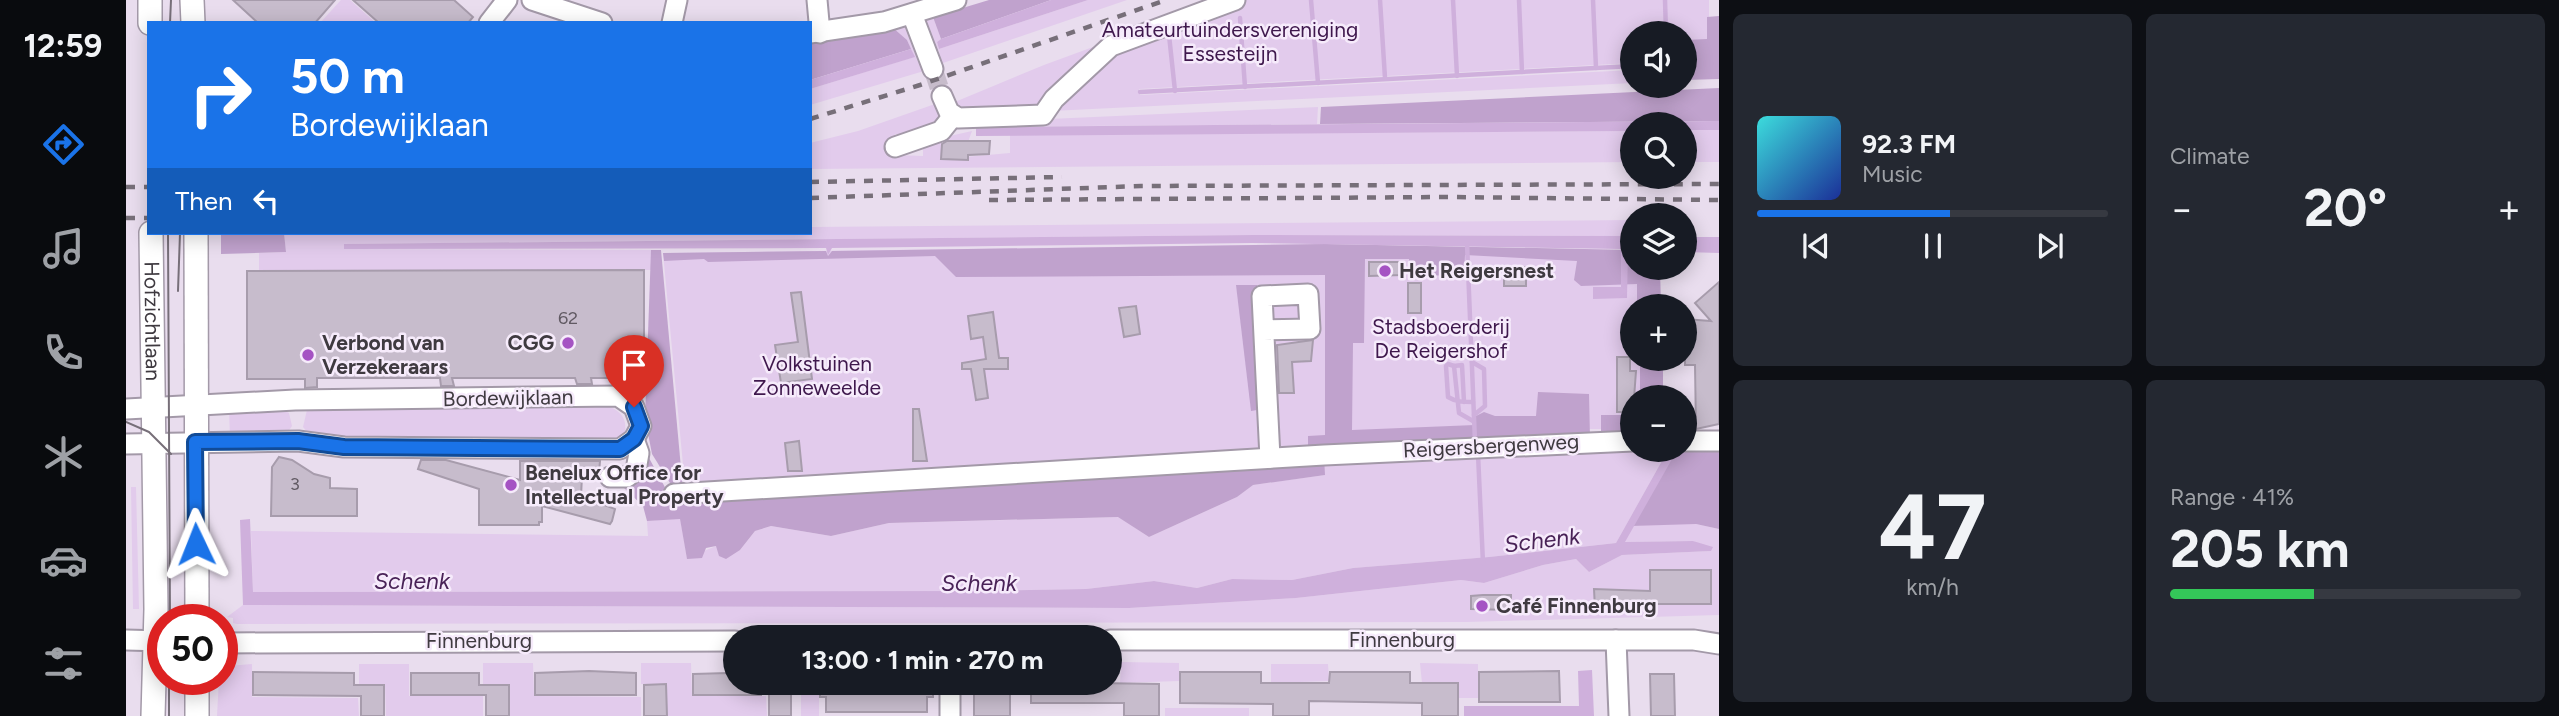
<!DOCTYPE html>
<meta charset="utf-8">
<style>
body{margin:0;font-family:Figtree,sans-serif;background:#242831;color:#f1f3f6;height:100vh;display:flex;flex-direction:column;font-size:26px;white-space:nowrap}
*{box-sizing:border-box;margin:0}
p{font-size:23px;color:#9ea1a6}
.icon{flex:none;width:38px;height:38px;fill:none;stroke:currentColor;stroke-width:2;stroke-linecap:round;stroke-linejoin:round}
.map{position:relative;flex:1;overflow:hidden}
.panel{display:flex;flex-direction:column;gap:14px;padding:14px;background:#0d0f14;width:840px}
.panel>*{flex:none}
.guide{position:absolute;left:21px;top:21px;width:665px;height:214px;border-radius:0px;box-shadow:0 4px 18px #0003;background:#1a73e8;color:#fff;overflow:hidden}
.controls{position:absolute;left:1494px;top:21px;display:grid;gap:14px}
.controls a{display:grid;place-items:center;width:77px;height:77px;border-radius:50%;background:#171b24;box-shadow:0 4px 18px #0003;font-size:35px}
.speed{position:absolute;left:21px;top:604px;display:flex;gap:14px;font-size:35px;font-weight:700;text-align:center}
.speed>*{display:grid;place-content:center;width:91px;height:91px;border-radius:50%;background:#171b24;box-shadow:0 4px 18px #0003;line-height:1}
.speed .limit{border:10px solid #d22;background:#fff;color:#111}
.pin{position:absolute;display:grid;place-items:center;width:60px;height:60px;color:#fff;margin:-72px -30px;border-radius:50% 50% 50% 0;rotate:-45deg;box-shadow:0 0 7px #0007}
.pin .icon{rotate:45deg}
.me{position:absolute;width:77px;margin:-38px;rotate:358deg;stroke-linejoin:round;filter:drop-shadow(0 0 5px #0008)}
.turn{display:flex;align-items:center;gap:24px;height:147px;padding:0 28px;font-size:32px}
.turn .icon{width:91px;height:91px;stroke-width:2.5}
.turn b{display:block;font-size:49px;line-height:60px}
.then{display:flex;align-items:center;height:66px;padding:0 28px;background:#0003;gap:14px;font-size:26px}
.big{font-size:52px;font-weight:700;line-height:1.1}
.panel .tile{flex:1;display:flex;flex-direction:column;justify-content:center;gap:10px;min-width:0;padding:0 24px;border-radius:10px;background:#242831}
.panel .dial{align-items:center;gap:0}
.dial b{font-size:91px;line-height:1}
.song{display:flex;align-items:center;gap:21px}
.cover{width:84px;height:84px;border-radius:10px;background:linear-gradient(135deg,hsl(180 70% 55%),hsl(230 70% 35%))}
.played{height:7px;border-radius:4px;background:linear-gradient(90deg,#1a73e8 55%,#363941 55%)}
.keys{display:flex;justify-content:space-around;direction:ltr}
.heat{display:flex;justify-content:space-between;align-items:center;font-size:38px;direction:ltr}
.charge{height:10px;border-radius:5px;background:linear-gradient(90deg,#34c759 41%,#363941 0)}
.panel .tiles{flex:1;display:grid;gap:14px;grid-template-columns:repeat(2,1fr)}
.trip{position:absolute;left:597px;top:625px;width:399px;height:70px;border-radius:35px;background:#171b24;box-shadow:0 4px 18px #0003;font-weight:700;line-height:70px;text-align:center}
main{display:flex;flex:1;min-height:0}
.dock{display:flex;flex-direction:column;width:126px;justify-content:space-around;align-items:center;background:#090b0e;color:#9ea1a6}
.dock .icon{width:49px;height:49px}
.dock .active{color:#1a73e8}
.dock b{font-size:32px;color:#f1f3f6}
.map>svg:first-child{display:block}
.green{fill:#e2cbec}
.forest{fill:#c0a2cd}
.water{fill:#cfb0dc}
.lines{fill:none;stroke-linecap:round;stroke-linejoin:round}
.stream{stroke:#cfb0dc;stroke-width:4.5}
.building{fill:#c7bccc;stroke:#a79cac;stroke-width:2}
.minor-tunnel{stroke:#c7bccb;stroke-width:19;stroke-dasharray:19 10;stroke-linecap:butt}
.minor-casing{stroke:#a399a8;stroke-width:23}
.major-casing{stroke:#a399a8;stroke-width:26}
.minor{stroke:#fff;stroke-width:19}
.major{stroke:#fff;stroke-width:23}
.tram{stroke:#776f79;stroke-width:2}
.rail{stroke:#776f79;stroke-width:4.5;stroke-dasharray:9 9;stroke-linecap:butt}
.route-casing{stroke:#114b97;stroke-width:18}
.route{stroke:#1a73e8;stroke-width:12}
.poi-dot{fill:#a553c3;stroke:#f6ebfb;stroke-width:2.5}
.labels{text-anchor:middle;stroke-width:5;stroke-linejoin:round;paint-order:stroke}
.number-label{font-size:18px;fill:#615a63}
.park-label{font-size:21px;fill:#3f184d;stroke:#f6ebfb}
.poi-label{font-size:21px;font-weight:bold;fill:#3f3a40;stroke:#f6ebfb;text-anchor:start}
.street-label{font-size:21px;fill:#3f3a40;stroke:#f6ebfb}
.water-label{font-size:23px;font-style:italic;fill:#492257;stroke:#f6ebfb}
</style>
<main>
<nav class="dock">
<b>12:59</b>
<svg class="icon active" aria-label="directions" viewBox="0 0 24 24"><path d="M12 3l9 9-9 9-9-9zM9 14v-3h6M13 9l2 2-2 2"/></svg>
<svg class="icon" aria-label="music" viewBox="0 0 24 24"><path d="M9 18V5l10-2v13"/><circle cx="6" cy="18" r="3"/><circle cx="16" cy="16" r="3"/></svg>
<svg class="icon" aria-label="phone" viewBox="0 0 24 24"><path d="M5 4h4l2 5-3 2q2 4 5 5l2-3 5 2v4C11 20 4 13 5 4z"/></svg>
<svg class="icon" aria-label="climate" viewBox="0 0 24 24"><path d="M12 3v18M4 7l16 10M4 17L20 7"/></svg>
<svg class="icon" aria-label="car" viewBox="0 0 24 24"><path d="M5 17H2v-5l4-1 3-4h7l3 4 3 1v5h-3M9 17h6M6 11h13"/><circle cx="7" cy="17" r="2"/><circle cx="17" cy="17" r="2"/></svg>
<svg class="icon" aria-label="filters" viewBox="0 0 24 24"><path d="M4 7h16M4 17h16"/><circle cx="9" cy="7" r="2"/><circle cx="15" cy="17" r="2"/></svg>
</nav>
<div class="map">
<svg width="1593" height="716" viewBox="0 0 1593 716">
<rect width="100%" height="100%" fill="#e9ddee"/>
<g class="green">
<path d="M215,0H224L250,23H194Z"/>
<path d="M962,0H1001L814,64L813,50L810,53L798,23L807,17L815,39L811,42L813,49Z"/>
<path d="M1095,0H1583V60L1559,61V33H1507V63L1013,89L1014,95L1507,70V83L925,111L915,108L834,113L824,104L918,65Z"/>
<path d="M782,23L802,71L790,58L798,71L684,105V89L788,57L781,40L766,27Z"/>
<path d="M809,104V108L817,112L819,118L794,134H769V155L797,156V142L846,131L842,142L816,141V159L884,153V135L1507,131V162L684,169V143L732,131Z"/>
<path d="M1192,107L1191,124L835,127L836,123Z"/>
<rect x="1559" y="130" width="34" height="32"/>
<path d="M1507,220V236L1127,235L218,244V249L525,250V270H133V253L160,252L158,233H684V227Z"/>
<path d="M1200,244L1199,457L1542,450L1490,543L1363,557L1227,568L1166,580L1106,579L1071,588L1028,581L960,589L852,591L127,592L125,531L522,536L521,521L554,518L561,558L590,546L614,550L629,531L645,526L705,536L763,523L993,517L1023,537L1111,497L1126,485L1199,475L559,486L537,253Z"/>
<path d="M1222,245L1507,251V268L1534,306H1507V359H1535L1536,397H1507V429H1379L1217,439Z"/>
<path d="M479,405C493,410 501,416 499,432L489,441L191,437L183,434L177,427L181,410L190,407Z"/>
<path d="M103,409H156L163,413L166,426L159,436L104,437Z"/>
<path d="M5,487H10L13,609H7Z"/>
<path d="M1531,524H1570L1593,529V615L1341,622L111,624L107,623V618L101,617L117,605L1003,608L1170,598L1335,580L1358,583L1417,565L1450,559L1463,572L1496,555L1585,551L1567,541L1499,542L1505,526Z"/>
<path d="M995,662L1053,663V681L994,683Z"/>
<path d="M357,663H407L408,696L515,697V716H383V684H357Z"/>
<path d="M515,663H565L566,696H640L641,716H541V684H515Z"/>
<path d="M1294,663L1352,664V698H1333L1332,682L1296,683Z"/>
<path d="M126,664V697L232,698L233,716H91L93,679H96L102,666Z"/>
<path d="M233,664H283V696H357V716H260L259,684H233Z"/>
<path d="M1145,664H1202L1203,681L1145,683Z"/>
<rect x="675" y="683" width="18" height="33"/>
<rect x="1039" y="708" width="84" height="8"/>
</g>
<g class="forest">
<path d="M863,0H925L815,39L807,17Z"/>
<path d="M1593,16V79L1559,80V40L1581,39V17Z"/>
<path d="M766,27L781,40L785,49L684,80V41Z"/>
<path d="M1593,88V121L1194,124L1195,107Z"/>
<path d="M95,233H158L160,252L95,254Z"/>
<path d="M1200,244L1507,250V268H1534L1535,306H1511V284L1455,286L1448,280L1451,261L1339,255L1338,275L1284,276L1283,259H1239L1238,343H1227L1226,430L1349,425L1350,416L1358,412L1369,416H1410L1412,392L1463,394L1464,438L1182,448V436L1199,435V275L830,277L809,256L582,262L578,259L538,261L537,253L700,251L702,256L706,251Z"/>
<path d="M525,250H535L557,490L549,491L526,454L519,418Z"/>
<path d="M1110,285H1131L1137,409L1125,411Z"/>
<rect x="1514" y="359" width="23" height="38"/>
<rect x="1475" y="415" width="32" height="17"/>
<path d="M517,447L547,502L1198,457L1199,475L1127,485L1111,497L1023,537L992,517L763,523L705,536L645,526L629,531L614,550L600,559L593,556L590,546L580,548L576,558L561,559L554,519L521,521L517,506L497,487L507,483Z"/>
<path d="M1593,447V529L1570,524L1505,526L1550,450Z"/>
</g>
<g class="water">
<path d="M925,0H962L813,49L811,42L815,39Z"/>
<path d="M785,49L789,57L684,89V80Z"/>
<path d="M1593,121V130H1559V124H1507V131L850,136V127Z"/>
<path d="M1127,235L1507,236V250H1502L1501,298L1467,299V287H1495V249L1126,243L706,248L702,255L700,248L218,249V244Z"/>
<path d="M1559,237H1593V253L1559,252Z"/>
<path d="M1542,450L1550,452L1499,542L1567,541L1587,547L1585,551L1496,555L1463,572L1450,559L1417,565L1358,583L1335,580L1170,598L1003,608L117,605L114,520L124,519L127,592L852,591L960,589L1028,581L1071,588L1106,579L1166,580L1227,568L1363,557L1490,543Z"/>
<path d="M1466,670L1468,716H1338V706H1453L1452,671Z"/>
</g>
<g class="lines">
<g class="stream">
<path d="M1185,0L1192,83"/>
<path d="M1254,0L1259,78"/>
<path d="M1327,0L1331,76"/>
<path d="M1393,0L1396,72"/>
<path d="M1467,0L1470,68"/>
<path d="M1539,0L1540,33"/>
<path d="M1114,18L1119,87"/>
<path d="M1043,35L1049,91"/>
<path d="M1014,92L1507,66"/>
<path d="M1341,243L1349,442"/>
<path d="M1346,362L1358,369L1359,406L1348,415"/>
<path d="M1328,366L1336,365L1338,402"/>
<path d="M1347,402C1338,402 1330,402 1322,397L1320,366L1322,364L1328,366L1333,413L1347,421"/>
<path d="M1352,454L1357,563"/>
</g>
</g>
<g class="building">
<path d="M107,0H209L189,23H132Z"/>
<path d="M227,0H328L347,17L342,23H253Z"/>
<path d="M821,141H864L863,154L842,155V160L815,159L816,144Z"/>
<path d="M1243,262H1275L1276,275L1243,276Z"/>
<path d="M1400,267V286H1378V268Z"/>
<path d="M518,270V348L509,349V373H495V378H465L466,384H451L449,378H326L328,386H315L314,378H191V387L179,388V379H121V271Z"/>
<path d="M1593,282V424L1570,429L1569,365H1559V319L1585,321L1569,303Z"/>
<rect x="1282" y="283" width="13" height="30"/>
<path d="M675,292L686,379L655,383L649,345L672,342L665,293Z"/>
<path d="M1010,306L1014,334L998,337L993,308Z"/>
<path d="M867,312L873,358H882V369H858L862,398L850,400L845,369H836V363L860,359L857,337L845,339L842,316Z"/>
<path d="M1187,340L1185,361L1166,362L1168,393H1153L1151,345Z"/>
<path d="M1491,357H1504V371H1510L1507,412H1491Z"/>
<path d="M787,409H793L801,461H787Z"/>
<path d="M673,441L676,471H662L659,443Z"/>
<path d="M153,457L166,460L188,474L204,478V488L231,489V516H145L146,467Z"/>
<path d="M295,460H320L394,480V461H474L473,473L458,472L456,476L455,496L489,509L486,521L484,524L416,506V522H413V525H353V489L292,469Z"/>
<path d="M1524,570H1585V604H1507V609H1469L1468,589L1524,591Z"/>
<path d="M1357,595H1385V610L1345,609V596Z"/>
<path d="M463,671L510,673V695H409V673Z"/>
<path d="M1433,671L1434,702H1353V672Z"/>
<path d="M127,672L228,673V685H258V716H235V696L127,695Z"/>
<path d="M1054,672H1135V683H1203L1204,672H1284V683H1332V716H1296V703L1183,701V716H1147V704L1054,703Z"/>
<path d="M285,673H353V685H383V716H360V695H285Z"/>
<path d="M567,674L602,673L609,675V682H635V695H567Z"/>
<path d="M1524,674H1548L1549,716H1525Z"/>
<path d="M694,682H807V697H801V712H700V697H694Z"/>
<path d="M905,682L1033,684V716H998V703H905Z"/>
<path d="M540,684L541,716H518V685Z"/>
<rect x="643" y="684" width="22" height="32"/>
<rect x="848" y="684" width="36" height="32"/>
</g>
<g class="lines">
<path class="minor-tunnel" d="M807,69L816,96"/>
<g class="minor-casing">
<g id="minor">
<path d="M406,0L476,23"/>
<path d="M691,0L694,33"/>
<path d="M786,14L807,69"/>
<path d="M363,23L381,0"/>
<path d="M546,23L551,0"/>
<path d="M684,33L758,22L830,0"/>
<path d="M816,96L823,112L832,118L917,115L928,99L985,46L1109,0"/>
<path d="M769,147L815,131L827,116"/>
<path d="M1138,330L1184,329L1182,294L1136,296L1144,458"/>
<path d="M0,409L169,400L492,396L508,407L515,426L508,439L494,449L218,447L172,441L0,444"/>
<path d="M1559,441H1593"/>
<path d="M484,477H501L510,470L513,453L508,439"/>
<path d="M548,494L1198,455L1507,441"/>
<path d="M0,640L37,641"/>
<path d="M984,640H1568L1593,644"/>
<path d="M1490,640L1493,716"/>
<path d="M96,643L609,641"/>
<path d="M824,716V682"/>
</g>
</g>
<g class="major-casing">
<g id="major">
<path d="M24,0V23"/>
<path d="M66,0L67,23"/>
<path id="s1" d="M25,233L30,609L27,716"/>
<path d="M70,233L71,620"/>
<path d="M71,716V679"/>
</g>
</g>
<use href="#minor" class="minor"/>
<use href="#major" class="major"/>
<g class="tram">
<path d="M44,23L45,0"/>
<path d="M42,233L44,620"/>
<path d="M52,291L54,233"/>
<path d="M0,422L23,432L45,454"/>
<path d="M43,716V679"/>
</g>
<g class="rail">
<path d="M684,119L794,85L1040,0"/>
<path d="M684,182L936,177"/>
<path d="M0,187H23"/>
<path d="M684,198L1015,186L1593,184"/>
<path d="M863,200L1320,197L1593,200"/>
<path d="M0,218H23"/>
</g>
</g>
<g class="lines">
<g class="route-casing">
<path id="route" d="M70,544L69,442L172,441L218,447L494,449L508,439L515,426L508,407"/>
</g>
<use href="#route" class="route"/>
</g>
<g class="poi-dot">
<circle cx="1259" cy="271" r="7"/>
<circle cx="442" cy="343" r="7"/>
<circle cx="182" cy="355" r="7"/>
<circle cx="385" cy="485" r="7"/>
<circle cx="1356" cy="606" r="7"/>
</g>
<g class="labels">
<g class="number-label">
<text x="442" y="324">62</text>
<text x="169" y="490">3</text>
</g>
<g class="park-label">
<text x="1104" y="37">Amateurtuindersvereniging<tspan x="1104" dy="24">Essesteijn</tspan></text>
<text x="1315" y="334">Stadsboerderij<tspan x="1315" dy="24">De Reigershof</tspan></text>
<text x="691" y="371">Volkstuinen<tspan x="691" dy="24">Zonneweelde</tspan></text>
</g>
<g class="poi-label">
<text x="1273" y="278">Het Reigersnest</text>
<text x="196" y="350">Verbond van<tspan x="196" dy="24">Verzekeraars</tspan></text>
<text x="428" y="350" text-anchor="end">CGG</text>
<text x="399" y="480">Benelux Office for<tspan x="399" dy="24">Intellectual Property</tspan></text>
<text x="1370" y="613">Café Finnenburg</text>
</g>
<g class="street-label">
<text dy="7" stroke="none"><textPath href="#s1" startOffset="88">Hofzichtlaan</textPath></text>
<text transform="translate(382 398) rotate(-1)" y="7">Bordewijklaan</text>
<text transform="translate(1365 446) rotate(-3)" y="7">Reigersbergenweg</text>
<text x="1276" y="647">Finnenburg</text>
<text x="353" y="648">Finnenburg</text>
</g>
<g class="water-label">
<text transform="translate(1416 540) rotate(-7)" y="8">Schenk</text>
<text x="286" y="589">Schenk</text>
<text x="853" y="591">Schenk</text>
</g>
</g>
</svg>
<div class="controls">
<a><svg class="icon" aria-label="sound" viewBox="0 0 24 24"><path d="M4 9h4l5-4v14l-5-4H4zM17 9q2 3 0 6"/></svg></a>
<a><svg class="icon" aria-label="search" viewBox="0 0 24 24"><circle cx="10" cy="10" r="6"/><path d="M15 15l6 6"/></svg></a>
<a><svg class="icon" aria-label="layers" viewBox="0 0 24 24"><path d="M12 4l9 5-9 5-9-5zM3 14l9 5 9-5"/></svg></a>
<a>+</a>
<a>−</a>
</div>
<div class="speed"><div class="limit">50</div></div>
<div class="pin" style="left:508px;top:407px;background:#d93025"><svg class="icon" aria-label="arrive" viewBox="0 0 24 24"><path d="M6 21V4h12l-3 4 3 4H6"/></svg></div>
<svg class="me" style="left:70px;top:544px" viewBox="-20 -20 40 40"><path d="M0-17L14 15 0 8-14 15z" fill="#1a73e8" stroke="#fff" stroke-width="4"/></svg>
<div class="trip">13:00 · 1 min · 270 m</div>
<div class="guide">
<div class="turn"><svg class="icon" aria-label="right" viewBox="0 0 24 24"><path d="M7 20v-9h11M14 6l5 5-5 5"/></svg><div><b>50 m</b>Bordewijklaan</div></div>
<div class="then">Then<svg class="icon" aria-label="left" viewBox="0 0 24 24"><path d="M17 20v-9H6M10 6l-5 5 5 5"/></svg></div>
</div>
</div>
<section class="panel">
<div class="tiles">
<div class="tile">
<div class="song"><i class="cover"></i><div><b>92.3 FM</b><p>Music</p></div></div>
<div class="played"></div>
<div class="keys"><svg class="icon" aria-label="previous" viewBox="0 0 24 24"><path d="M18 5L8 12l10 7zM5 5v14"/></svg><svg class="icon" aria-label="pause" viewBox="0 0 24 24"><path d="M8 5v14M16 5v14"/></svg><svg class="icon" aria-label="next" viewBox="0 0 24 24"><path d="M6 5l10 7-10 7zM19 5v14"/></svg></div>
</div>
<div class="tile"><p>Climate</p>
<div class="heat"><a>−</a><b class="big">20°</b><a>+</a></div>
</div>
<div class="tile dial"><b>47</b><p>km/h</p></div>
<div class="tile"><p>Range · 41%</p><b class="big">205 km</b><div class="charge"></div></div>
</div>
</section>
</main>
